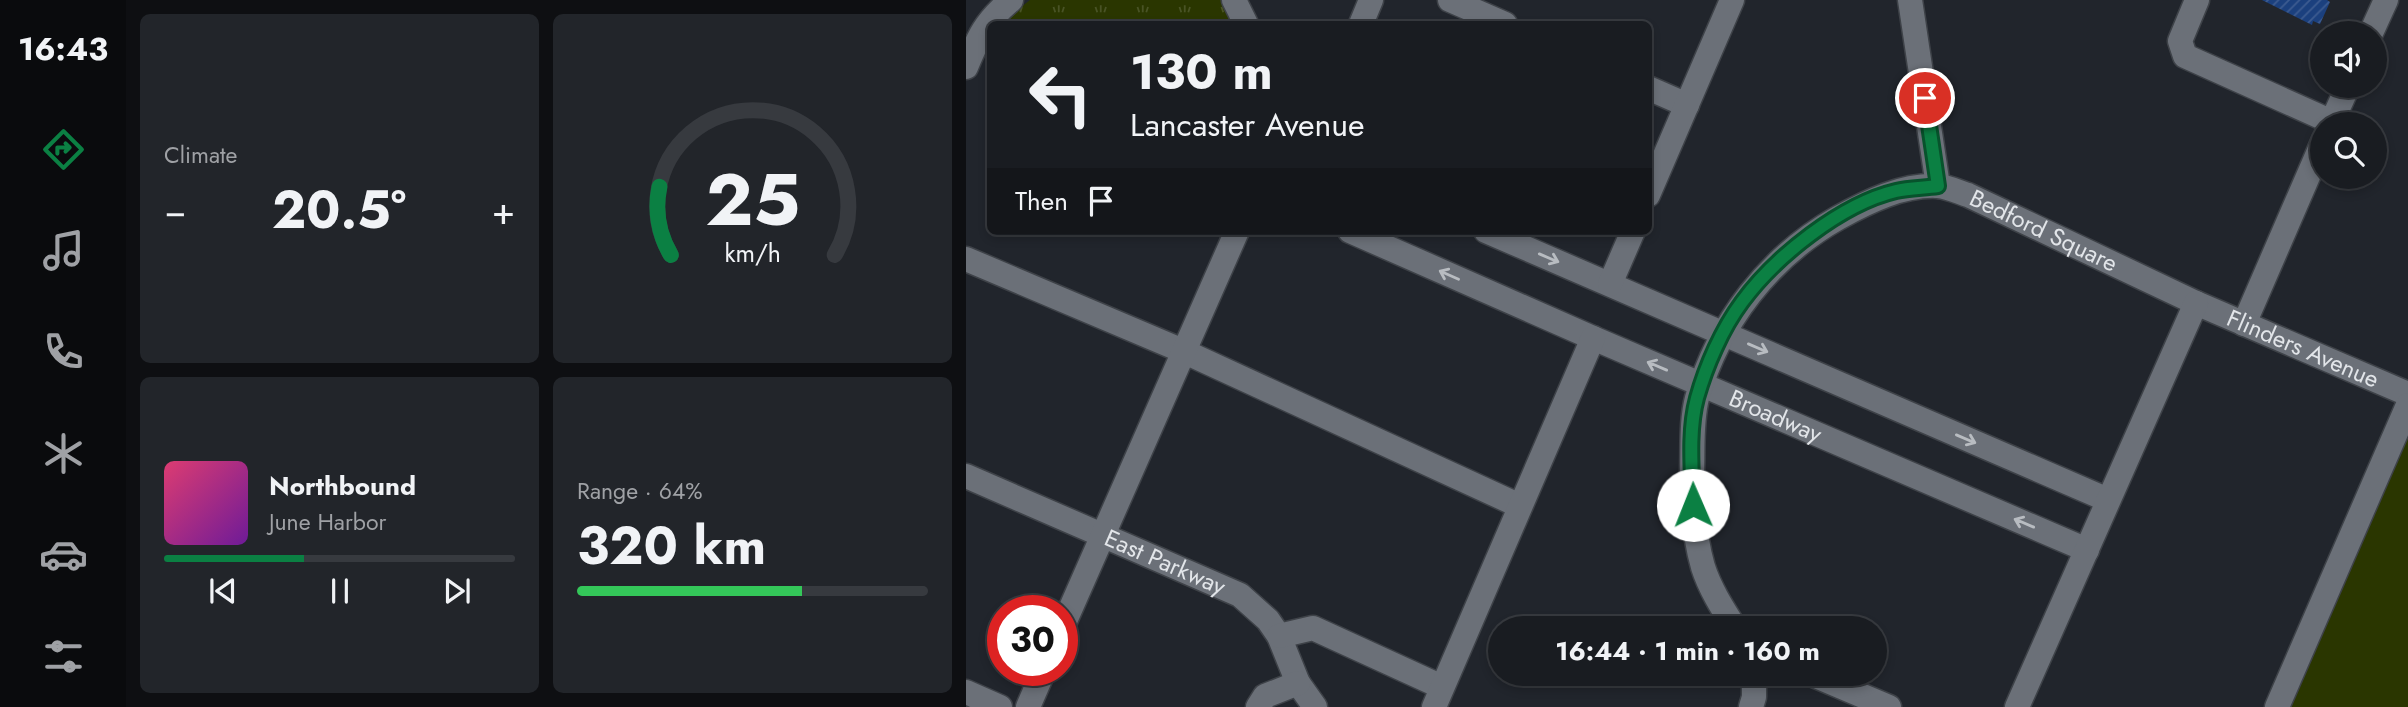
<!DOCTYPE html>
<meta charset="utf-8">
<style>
body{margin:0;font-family:Jost,sans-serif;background:#22252a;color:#f1f3f6;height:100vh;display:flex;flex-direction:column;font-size:26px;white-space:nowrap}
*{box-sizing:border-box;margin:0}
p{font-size:23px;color:#9fa1a5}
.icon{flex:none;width:38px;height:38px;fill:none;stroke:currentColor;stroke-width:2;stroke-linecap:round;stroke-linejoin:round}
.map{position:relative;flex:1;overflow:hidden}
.sheet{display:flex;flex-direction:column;gap:14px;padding:14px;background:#0e0f12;width:840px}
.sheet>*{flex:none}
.hud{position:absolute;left:21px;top:21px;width:665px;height:214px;border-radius:10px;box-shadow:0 4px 10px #0003,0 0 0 2px #373a3f;background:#191c21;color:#f1f3f6;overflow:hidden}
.buttons{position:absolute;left:1344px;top:21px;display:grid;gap:14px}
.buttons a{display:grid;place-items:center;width:77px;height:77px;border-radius:50%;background:#191c21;box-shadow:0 4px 10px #0003,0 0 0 2px #373a3f;font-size:35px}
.speed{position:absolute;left:21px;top:595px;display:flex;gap:14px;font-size:35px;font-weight:700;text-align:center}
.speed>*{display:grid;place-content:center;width:91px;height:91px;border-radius:50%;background:#191c21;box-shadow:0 4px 10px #0003,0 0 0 2px #373a3f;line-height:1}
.speed .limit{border:10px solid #d22;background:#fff;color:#111}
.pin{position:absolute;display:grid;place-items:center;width:60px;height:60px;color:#fff;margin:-30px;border:4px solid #fff;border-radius:50%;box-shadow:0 2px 7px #0007}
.me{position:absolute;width:77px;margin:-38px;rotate:359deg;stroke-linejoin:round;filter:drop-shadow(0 0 5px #0008)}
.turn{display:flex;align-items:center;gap:24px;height:147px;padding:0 28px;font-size:32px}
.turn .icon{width:91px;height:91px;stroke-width:2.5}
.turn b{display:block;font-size:49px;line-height:60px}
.then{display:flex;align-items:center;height:66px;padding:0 28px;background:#0003;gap:14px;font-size:26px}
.big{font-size:52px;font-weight:700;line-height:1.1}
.sheet .card{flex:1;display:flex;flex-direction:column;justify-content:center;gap:10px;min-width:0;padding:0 24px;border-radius:10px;background:#22252a}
.sheet .dial{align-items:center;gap:0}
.dial svg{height:182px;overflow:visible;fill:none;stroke:#373a3f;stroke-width:7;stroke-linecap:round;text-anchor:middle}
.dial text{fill:#f1f3f6;stroke:none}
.song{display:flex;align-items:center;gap:21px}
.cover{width:84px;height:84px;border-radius:10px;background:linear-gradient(135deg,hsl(340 70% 55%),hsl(280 70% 35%))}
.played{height:7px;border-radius:4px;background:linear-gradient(90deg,#0b8043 40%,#373a3f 40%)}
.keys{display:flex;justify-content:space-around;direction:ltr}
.heat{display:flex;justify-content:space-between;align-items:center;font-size:38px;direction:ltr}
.charge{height:10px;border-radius:5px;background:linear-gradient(90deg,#34c759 64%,#373a3f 0)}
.sheet .tiles{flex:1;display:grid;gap:14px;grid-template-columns:repeat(2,1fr)}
.trip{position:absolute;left:522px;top:616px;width:399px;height:70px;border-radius:35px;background:#191c21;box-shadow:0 4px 10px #0003,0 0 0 2px #373a3f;font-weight:700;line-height:70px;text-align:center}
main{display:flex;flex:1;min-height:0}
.tabs{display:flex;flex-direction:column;width:126px;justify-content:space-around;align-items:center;background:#0a0b0d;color:#9fa1a5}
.tabs .icon{width:49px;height:49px}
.tabs .active{color:#0b8043}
.tabs b{font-size:32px;color:#f1f3f6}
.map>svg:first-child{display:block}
.grass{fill:url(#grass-tufts)}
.pitch{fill:#2a3600}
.building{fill:url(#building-hatch)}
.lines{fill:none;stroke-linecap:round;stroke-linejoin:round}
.minor-casing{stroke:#3e4248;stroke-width:27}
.minor{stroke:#6b7078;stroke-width:24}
.oneway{stroke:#b8bcc1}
.route-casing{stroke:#07532c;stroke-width:18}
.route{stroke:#0b8043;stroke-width:12}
.labels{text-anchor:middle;stroke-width:7;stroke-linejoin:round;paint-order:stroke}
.street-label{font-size:24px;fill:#e2e5e9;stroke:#21252c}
</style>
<main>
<nav class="tabs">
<b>16:43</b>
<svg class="icon active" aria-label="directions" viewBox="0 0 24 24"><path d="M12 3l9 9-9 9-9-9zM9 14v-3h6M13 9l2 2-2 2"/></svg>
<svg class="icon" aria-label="music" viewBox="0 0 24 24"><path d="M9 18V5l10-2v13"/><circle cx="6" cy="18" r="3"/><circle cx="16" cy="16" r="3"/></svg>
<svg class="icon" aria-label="phone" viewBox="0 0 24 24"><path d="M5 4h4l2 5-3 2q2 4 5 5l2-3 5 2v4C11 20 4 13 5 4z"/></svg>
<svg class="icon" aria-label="climate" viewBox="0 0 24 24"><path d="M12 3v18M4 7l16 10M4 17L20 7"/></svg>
<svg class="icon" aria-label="car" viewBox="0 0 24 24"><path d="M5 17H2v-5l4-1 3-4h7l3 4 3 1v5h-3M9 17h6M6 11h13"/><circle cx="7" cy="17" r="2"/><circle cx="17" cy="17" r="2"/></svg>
<svg class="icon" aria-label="filters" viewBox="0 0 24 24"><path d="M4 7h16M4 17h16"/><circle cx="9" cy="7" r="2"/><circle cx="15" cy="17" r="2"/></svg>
</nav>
<section class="sheet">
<div class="tiles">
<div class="card"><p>Climate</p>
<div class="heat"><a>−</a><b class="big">20.5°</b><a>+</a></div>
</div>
<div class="card dial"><svg viewBox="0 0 100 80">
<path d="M14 69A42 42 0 1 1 86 69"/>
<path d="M14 69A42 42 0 0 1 9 39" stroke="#0b8043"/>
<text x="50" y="56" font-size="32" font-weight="700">25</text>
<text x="50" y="72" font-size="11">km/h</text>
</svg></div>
<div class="card">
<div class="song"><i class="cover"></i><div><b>Northbound</b><p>June Harbor</p></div></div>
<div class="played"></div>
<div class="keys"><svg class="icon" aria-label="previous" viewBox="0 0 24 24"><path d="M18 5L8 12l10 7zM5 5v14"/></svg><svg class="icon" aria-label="pause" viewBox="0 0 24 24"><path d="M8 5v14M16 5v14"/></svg><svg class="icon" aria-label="next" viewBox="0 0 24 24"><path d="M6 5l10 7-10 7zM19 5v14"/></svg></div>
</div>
<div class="card"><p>Range · 64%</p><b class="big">320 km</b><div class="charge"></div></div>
</div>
</section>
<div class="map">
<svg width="1442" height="707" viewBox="0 0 1442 707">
<defs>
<pattern id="grass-tufts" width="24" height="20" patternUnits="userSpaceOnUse" patternTransform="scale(1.75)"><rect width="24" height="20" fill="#2a3600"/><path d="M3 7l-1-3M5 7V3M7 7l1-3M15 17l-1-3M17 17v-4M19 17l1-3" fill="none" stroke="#495325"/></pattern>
<pattern id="building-hatch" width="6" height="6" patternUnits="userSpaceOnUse" patternTransform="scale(1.75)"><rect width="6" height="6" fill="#1b407e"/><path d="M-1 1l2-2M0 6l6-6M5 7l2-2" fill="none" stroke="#3c5b90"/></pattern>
</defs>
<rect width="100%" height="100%" fill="#21252c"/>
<path class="grass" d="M64,0H255L265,24H41L46,14Z"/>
<path class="pitch" d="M1442,425V707H1318Z"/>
<path class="building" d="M1296,0H1361L1364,2L1354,24L1347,21L1346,25Z"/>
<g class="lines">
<g class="minor-casing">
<g id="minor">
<path d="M268,0L280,24"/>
<path d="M484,0L539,24"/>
<path d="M944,0L972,186"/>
<path d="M1231,0L1214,41L1219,56L1366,122"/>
<path d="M395,24L405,0"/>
<path d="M1405,33L1420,0"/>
<path d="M0,67C13,36 19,22 45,0"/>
<path d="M682,88L721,105"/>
<path d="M1365,124L1382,86"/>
<path d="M682,195L766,0"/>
<path id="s1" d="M384,231L627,338L1121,550"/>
<path d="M520,231L1142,500"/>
<path d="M0,259L217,351L554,506"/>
<path d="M644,284L667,231"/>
<path d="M1278,324L1356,144"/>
<path id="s2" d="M0,476L274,595L302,620L313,636L332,683L349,707"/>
<path d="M96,628L271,231"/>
<path id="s3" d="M769,628C757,609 744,589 737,567C728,536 726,504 726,472C727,448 725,421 731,398C753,322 803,257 872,218C901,202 937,184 972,186C982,187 993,192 1002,195L1230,303L1442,394"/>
<path d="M313,636L347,628L476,687"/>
<path d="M845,674L923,707"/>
<path d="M0,692L34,707"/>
<path d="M62,707L78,670"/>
<path d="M292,707L299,696L332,683"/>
<path d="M468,707L627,338"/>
<path d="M785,707L788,697V677"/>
<path d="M1051,707L1230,303"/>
<path d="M1311,707L1442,405"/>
</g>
</g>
<use href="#minor" class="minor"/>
</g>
<defs><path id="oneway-shaft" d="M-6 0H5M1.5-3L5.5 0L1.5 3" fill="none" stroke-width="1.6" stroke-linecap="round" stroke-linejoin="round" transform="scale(1.75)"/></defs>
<g class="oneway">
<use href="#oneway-shaft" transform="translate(583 258) rotate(23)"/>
<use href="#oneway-shaft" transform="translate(483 275) rotate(-156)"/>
<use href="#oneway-shaft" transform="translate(792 348) rotate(23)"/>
<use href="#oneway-shaft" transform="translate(691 366) rotate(-157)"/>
<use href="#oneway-shaft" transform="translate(1000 439) rotate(23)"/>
<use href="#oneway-shaft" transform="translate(1058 523) rotate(-157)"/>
</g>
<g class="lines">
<g class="route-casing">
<path id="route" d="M727,505C726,471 722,431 731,398C740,366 756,329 776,302C809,257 875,204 930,191C943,188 958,188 972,186L959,98"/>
</g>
<use href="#route" class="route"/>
</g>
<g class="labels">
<g class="street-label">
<text dy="8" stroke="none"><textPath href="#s3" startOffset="695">Bedford Square</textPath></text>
<text dy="8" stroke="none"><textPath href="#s3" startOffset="980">Flinders Avenue</textPath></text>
<text dy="8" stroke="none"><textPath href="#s1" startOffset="464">Broadway</textPath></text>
<text dy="8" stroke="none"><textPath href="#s2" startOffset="217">East Parkway</textPath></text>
</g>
</g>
</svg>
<div class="buttons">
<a><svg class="icon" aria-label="sound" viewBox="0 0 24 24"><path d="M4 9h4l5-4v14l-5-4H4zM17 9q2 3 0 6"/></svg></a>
<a><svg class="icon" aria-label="search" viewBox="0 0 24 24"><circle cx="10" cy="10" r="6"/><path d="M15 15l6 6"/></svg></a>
</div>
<div class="speed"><div class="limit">30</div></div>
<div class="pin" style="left:959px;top:98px;background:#d93025"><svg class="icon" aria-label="arrive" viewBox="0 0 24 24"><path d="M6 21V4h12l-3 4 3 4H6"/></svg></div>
<svg class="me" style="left:727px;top:505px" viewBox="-20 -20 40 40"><circle r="19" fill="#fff"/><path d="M0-13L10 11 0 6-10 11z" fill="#0b8043"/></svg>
<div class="trip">16:44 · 1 min · 160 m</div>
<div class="hud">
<div class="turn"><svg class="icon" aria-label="left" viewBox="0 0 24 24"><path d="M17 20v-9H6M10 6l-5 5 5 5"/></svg><div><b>130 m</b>Lancaster Avenue</div></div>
<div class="then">Then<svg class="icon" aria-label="arrive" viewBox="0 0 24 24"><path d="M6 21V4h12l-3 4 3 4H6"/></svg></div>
</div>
</div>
</main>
